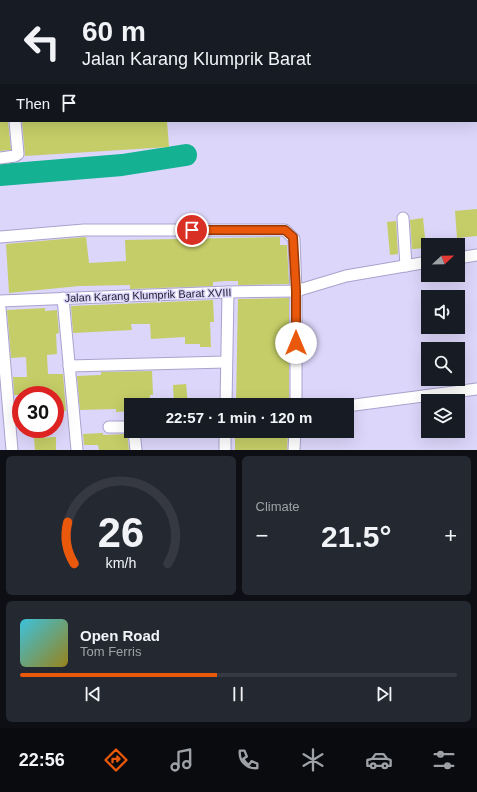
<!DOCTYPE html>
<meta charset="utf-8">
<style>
body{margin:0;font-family:Helvetica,sans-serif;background:#242831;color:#f1f3f6;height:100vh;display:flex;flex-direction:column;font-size:15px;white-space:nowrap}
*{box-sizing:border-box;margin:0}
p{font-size:13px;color:#9ea1a6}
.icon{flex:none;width:22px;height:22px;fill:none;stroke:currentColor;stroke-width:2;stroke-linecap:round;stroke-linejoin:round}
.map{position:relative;height:450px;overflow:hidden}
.drawer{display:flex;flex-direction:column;gap:6px;padding:6px;background:#0d0f14;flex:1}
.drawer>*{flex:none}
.banner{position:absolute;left:0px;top:0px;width:477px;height:122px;box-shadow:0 4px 16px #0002;background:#171b24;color:#f1f3f6;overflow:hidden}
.needle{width:26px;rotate:68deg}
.controls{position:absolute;left:421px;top:238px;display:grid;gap:8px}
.controls a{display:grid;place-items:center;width:44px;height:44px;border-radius:0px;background:#171b24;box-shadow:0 4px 16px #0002;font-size:20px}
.speed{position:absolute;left:12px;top:386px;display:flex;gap:8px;font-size:20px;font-weight:700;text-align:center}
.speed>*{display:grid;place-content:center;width:52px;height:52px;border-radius:50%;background:#171b24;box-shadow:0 4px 16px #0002;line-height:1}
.speed .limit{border:6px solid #d22;background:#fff;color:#111}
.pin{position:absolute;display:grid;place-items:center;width:34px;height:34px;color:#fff;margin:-17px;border:2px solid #fff;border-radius:50%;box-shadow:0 1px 4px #0007}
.me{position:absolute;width:44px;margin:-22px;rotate:0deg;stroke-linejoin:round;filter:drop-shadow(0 0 3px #0008)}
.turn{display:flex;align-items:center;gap:14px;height:84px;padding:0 16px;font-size:18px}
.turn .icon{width:52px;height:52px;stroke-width:2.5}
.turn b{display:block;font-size:28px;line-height:34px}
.then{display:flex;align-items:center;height:38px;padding:0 16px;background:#0003;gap:8px;font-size:15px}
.big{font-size:30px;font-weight:600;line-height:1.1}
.drawer .card{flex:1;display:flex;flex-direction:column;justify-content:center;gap:6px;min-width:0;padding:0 14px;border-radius:6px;background:#242831}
.drawer .dial{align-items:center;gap:0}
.dial svg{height:104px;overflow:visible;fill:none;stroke:#363941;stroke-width:7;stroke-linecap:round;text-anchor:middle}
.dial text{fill:#f1f3f6;stroke:none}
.song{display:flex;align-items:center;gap:12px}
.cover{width:48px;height:48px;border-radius:6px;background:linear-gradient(135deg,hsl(190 70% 55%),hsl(50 70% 35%))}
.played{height:4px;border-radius:2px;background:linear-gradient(90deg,#ea580c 45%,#363941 45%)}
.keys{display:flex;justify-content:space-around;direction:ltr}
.heat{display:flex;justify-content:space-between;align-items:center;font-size:22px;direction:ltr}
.drawer .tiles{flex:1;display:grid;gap:6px;grid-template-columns:1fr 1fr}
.card:last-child{grid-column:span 2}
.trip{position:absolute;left:124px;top:398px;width:230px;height:40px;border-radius:0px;background:#171b24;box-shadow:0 4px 16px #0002;font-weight:600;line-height:40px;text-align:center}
.dock{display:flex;height:64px;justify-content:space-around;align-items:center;background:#090b0e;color:#9ea1a6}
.dock .icon{width:28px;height:28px}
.dock .current{color:#ea580c}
.dock b{font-size:18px;color:#f1f3f6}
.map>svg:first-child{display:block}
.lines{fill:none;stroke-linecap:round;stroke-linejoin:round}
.river{stroke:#14b292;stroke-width:22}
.building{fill:#c4cd67}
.street-casing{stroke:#aaa2cd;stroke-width:13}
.secondary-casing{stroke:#aaa2cd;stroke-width:17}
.street{stroke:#fff;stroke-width:11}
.secondary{stroke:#fff;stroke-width:15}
.route-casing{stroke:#983908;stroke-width:10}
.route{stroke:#ea580c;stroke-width:7}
.labels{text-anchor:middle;stroke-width:3;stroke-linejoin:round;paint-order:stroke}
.street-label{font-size:11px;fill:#1e1b2b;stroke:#dcd6fa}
</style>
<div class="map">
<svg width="477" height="450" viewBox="0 0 477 450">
<rect width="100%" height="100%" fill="#dcd6fa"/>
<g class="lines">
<path class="river" d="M0,175L122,165L186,155"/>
</g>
<g class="building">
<path d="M0,121H8L11,150L0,151Z"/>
<path d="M22,121H167L169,147L25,156Z"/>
<path d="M477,209V236L457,238L455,211Z"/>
<path d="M423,218L426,248L412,249L410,220Z"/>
<path d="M396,221L398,254L390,255L387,222Z"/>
<path d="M86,237L89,263L126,261L125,240L280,237V245H287L289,284L238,285V281H226L213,282V286L130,289V285L79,286L9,293L6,244Z"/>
<path d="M289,298V405H236L238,299Z"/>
<path d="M213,300L214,322H210L211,347H200V344H185V337L151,339L150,324H131L132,330L73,333L71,306Z"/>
<path d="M45,308V311L57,310L59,333L56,334L57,354L47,355L48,374H63L66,411H55V394L14,395L13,377H27L26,357L11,358L7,310Z"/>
<path d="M152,371L153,395H150V405H131V411L116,412V409L80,410L77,376L101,375V372Z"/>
<path d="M186,384L188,405H174L173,385Z"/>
<path d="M235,431H288L287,450H235Z"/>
<path d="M103,433V435L127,434L129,450H99L98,445H84L83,434Z"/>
<path d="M56,437V450H35L34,438Z"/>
</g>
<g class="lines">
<g class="street-casing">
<g id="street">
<path d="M0,158L15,156L18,154L15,121"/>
<path d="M403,218L406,266"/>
<path d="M0,237L84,230H285L294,239L296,291V405"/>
<path d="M458,258L477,255"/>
<path d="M63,298L77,450"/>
<path d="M0,301L228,292L296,291L346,276L428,262"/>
<path d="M0,308L12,450"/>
<path d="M69,366L226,362"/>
<path d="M226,405L228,292"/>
<path d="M347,406L477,389"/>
<path d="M109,427H131"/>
<path d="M134,431L136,450"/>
<path d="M225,450V431"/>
<path d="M294,450L295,431"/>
</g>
</g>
<g class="secondary-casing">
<g id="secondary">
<path d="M238,1L242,0"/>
<path d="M0,67H1"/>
</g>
</g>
<use href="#street" class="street"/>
<use href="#secondary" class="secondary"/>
</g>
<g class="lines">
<g class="route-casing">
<path id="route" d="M192,230H285L293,237L296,291V343"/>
</g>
<use href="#route" class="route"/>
</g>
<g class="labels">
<g class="street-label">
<text transform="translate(148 295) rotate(-2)" y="4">Jalan Karang Klumprik Barat XVIII</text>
</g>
</g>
</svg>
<div class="controls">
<a><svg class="needle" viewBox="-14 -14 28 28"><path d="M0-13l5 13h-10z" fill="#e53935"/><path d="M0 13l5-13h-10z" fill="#9ea1a6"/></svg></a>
<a><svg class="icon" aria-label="sound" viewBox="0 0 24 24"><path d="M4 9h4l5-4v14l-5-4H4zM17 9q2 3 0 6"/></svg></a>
<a><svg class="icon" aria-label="search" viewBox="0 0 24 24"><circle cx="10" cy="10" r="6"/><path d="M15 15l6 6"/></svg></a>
<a><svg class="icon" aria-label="layers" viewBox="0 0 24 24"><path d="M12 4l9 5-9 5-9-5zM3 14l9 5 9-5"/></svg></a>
</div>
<div class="speed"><div class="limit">30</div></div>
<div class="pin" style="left:192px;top:230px;background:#d93025"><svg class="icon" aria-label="arrive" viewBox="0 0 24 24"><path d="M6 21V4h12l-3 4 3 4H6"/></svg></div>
<svg class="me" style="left:296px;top:343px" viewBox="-20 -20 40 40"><circle r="19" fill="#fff"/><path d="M0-13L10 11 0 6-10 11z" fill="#ea580c"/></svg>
<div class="trip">22:57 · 1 min · 120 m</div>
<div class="banner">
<div class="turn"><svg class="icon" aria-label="left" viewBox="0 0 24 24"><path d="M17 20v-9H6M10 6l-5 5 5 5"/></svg><div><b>60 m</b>Jalan Karang Klumprik Barat</div></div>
<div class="then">Then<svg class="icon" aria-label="arrive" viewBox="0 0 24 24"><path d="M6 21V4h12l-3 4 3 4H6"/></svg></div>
</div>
</div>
<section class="drawer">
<div class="tiles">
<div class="card dial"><svg viewBox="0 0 100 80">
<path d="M14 69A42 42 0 1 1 86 69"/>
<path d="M14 69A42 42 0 0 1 9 37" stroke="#ea580c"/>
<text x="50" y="56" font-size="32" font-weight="700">26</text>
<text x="50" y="72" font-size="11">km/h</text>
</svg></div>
<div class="card"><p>Climate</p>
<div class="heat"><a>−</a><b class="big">21.5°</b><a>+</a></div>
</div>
<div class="card">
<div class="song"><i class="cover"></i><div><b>Open Road</b><p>Tom Ferris</p></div></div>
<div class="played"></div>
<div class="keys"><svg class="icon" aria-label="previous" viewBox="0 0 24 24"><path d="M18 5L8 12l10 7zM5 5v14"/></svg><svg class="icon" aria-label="pause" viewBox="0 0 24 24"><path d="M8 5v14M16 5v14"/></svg><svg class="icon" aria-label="next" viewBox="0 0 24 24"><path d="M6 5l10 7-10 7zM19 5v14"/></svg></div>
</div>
</div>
</section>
<nav class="dock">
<b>22:56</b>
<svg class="icon current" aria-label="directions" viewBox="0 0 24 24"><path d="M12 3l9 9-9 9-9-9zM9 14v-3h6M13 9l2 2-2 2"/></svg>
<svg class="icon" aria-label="music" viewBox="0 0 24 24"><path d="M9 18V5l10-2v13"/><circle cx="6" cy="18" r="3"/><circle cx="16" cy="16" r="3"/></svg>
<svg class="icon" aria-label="phone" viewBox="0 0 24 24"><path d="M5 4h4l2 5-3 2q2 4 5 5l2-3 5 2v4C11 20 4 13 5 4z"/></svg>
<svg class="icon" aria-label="climate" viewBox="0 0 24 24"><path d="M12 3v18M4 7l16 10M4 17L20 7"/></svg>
<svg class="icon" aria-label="car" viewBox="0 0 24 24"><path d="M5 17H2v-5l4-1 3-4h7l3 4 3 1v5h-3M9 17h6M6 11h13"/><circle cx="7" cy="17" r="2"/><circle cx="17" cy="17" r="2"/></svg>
<svg class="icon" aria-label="filters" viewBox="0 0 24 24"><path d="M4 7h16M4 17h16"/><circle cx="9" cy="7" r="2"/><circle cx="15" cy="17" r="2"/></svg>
</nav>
